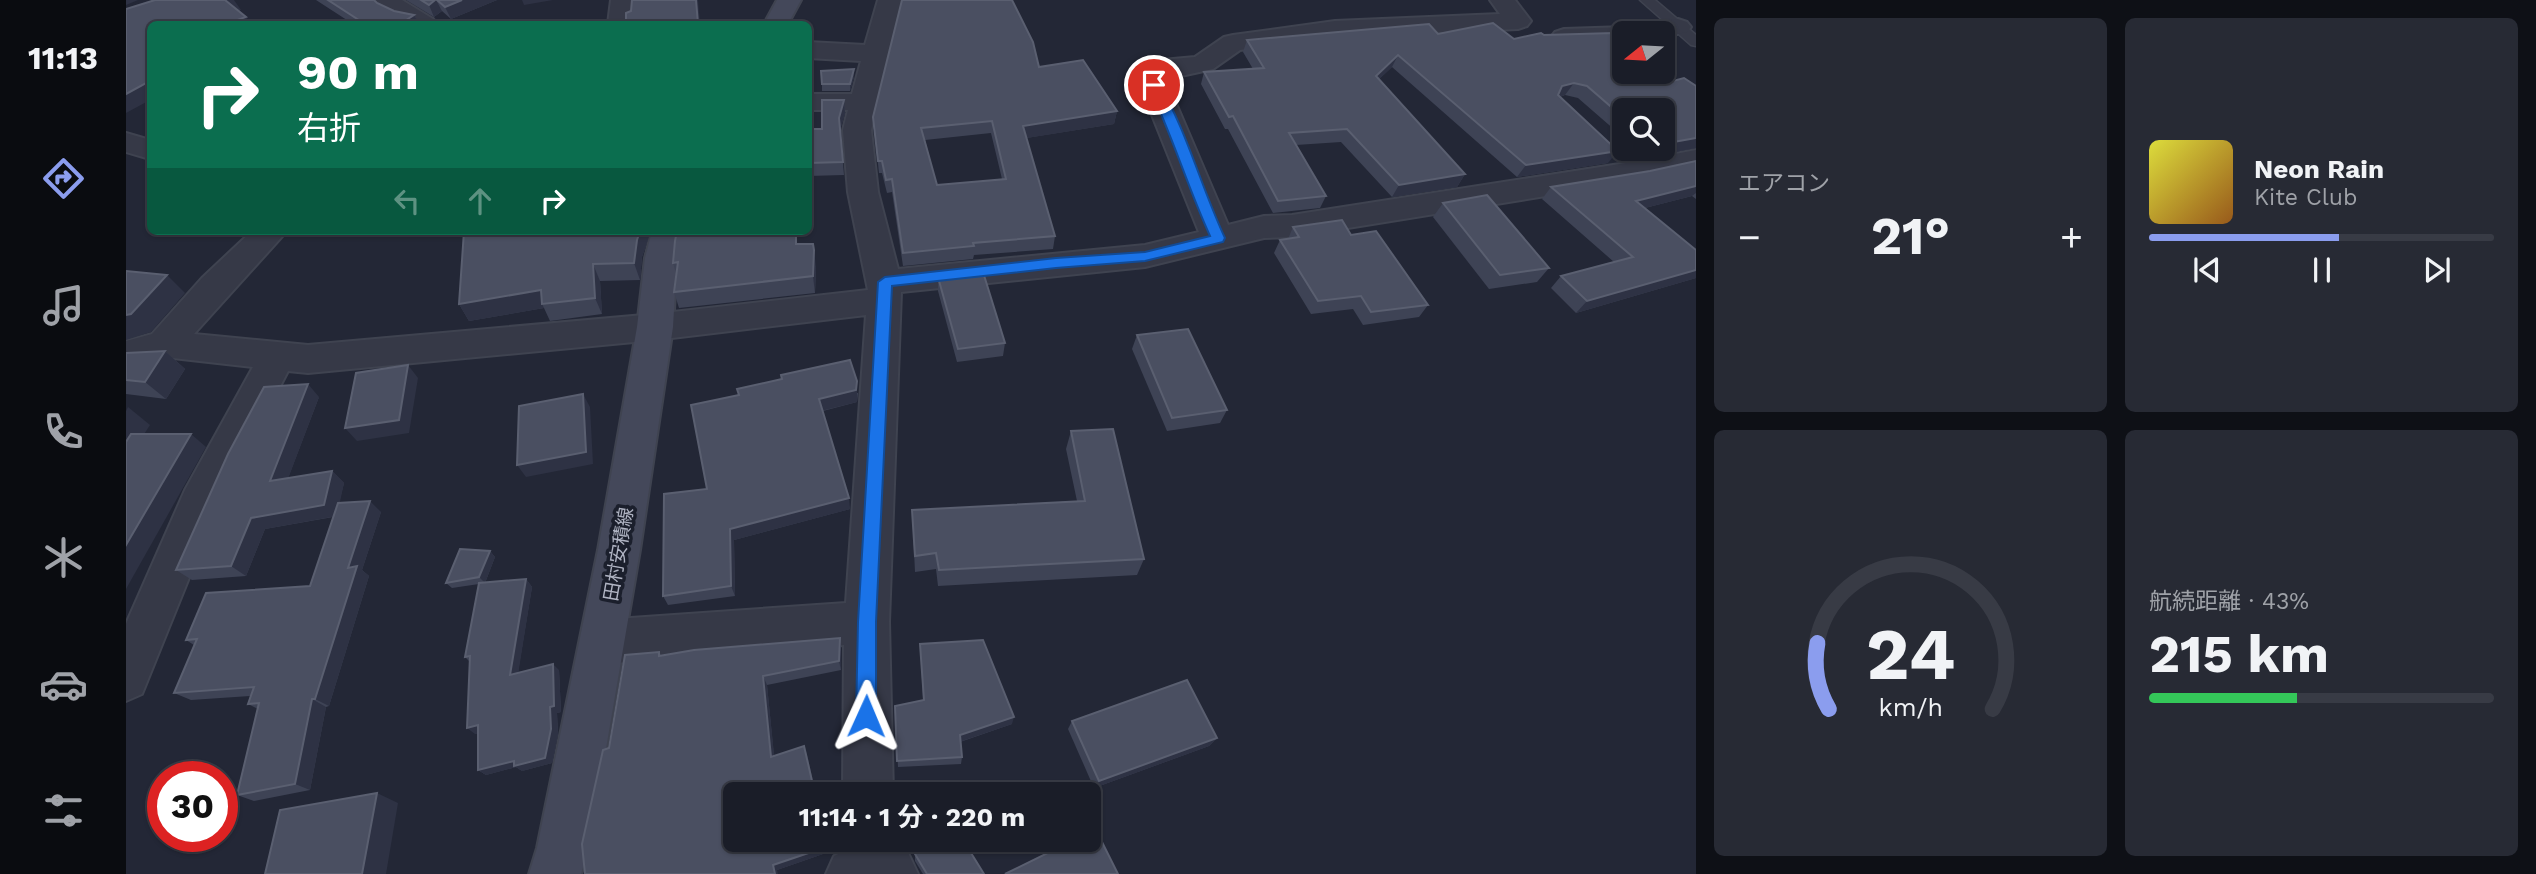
<!DOCTYPE html>
<html lang="ja">
<meta charset="utf-8">
<style>
body{margin:0;font-family:"Work Sans","Noto Sans JP",sans-serif;background:#272a34;color:#f1f3f6;height:100vh;display:flex;flex-direction:column;font-size:26px;white-space:nowrap}
*{box-sizing:border-box;margin:0}
p{font-size:23px;color:#9fa2a8}
.icon{flex:none;width:38px;height:38px;fill:none;stroke:currentColor;stroke-width:2;stroke-linecap:round;stroke-linejoin:round}
.map{position:relative;flex:1;overflow:hidden}
.details{display:flex;flex-direction:column;gap:18px;padding:18px;background:#0e1016;width:840px}
.details>*{flex:none}
.top-card{position:absolute;left:21px;top:21px;width:665px;height:214px;border-radius:10px;box-shadow:0 2px 5px #0004,0 0 0 2px #383b45;background:#0b6e4f;color:#fff;overflow:hidden}
.needle{width:46px;rotate:252deg}
.controls{position:absolute;left:1486px;top:21px;display:grid;gap:14px}
.controls a{display:grid;place-items:center;width:63px;height:63px;border-radius:10px;background:#1a1d28;box-shadow:0 2px 5px #0004,0 0 0 2px #383b45;font-size:35px}
.speed{position:absolute;left:21px;top:761px;display:flex;gap:14px;font-size:35px;font-weight:700;text-align:center}
.speed>*{display:grid;place-content:center;width:91px;height:91px;border-radius:50%;background:#1a1d28;box-shadow:0 2px 5px #0004,0 0 0 2px #383b45;line-height:1}
.speed .limit{border:10px solid #d22;background:#fff;color:#111}
.pin{position:absolute;display:grid;place-items:center;width:60px;height:60px;color:#fff;margin:-30px;border:4px solid #fff;border-radius:50%;box-shadow:0 2px 7px #0007}
.me{position:absolute;width:77px;margin:-38px;rotate:1deg;stroke-linejoin:round;filter:drop-shadow(0 0 5px #0008)}
.turn{display:flex;align-items:center;gap:24px;height:147px;padding:0 35px;font-size:32px}
.turn .icon{width:91px;height:91px;stroke-width:2.5}
.turn b{display:block;font-size:49px;line-height:60px}
.lanes{display:flex;align-items:center;height:66px;padding:0 35px;background:#0003;justify-content:center;gap:35px;direction:ltr}
.lanes .off{opacity:.35}
.big{font-size:52px;font-weight:700;line-height:1.1}
.details .card{flex:1;display:flex;flex-direction:column;justify-content:center;gap:10px;min-width:0;padding:0 24px;border-radius:10px;background:#272a34}
.details .dial{align-items:center;gap:0}
.dial svg{height:182px;overflow:visible;fill:none;stroke:#383b45;stroke-width:7;stroke-linecap:round;text-anchor:middle}
.dial text{fill:#f1f3f6;stroke:none}
.song{display:flex;align-items:center;gap:21px}
.cover{width:84px;height:84px;border-radius:10px;background:linear-gradient(135deg,hsl(60 70% 55%),hsl(30 70% 35%))}
.played{height:7px;border-radius:4px;background:linear-gradient(90deg,#8b9dee 55%,#383b45 55%)}
.keys{display:flex;justify-content:space-around;direction:ltr}
.heat{display:flex;justify-content:space-between;align-items:center;font-size:38px;direction:ltr}
.charge{height:10px;border-radius:5px;background:linear-gradient(90deg,#34c759 43%,#383b45 0)}
.details .tiles{flex:1;display:grid;gap:18px;grid-template-columns:repeat(2,1fr)}
.trip{position:absolute;left:597px;top:782px;width:378px;height:70px;border-radius:10px;background:#1a1d28;box-shadow:0 2px 5px #0004,0 0 0 2px #383b45;font-weight:700;line-height:70px;text-align:center}
main{display:flex;flex:1;min-height:0}
.menu{display:flex;flex-direction:column;width:126px;justify-content:space-around;align-items:center;background:#0a0c10;color:#9fa2a8}
.menu .icon{width:49px;height:49px}
.menu .selected{color:#8b9dee}
.menu b{font-size:32px;color:#f1f3f6}
.map>svg:first-child{display:block}
.lines{fill:none;stroke-linecap:round;stroke-linejoin:round}
.service-casing{stroke:#3f4350;stroke-width:3}
.minor-casing{stroke:#3f4350;stroke-width:4}
.secondary-casing{stroke:#3f4350;stroke-width:4}
.service{fill:#363947;fill-rule:evenodd}
.minor{fill:#363947;fill-rule:evenodd}
.secondary{fill:#44485a;fill-rule:evenodd}
.wall{fill:#3e4355;fill-rule:evenodd}
.shaded-wall{fill:#2e3244}
.building{fill:#4a4f61;stroke:#5a5f70;stroke-width:2;fill-rule:evenodd}
.route{fill:#1a73e8;stroke:#114b97;stroke-width:2}
.labels{text-anchor:middle;stroke-width:7;stroke-linejoin:round;paint-order:stroke}
.street-label{font-size:19px;fill:#b0b4c3;stroke:#1b1f2c}
</style>
<main>
<nav class="menu">
<b>11:13</b>
<svg class="icon selected" aria-label="directions" viewBox="0 0 24 24"><path d="M12 3l9 9-9 9-9-9zM9 14v-3h6M13 9l2 2-2 2"/></svg>
<svg class="icon" aria-label="music" viewBox="0 0 24 24"><path d="M9 18V5l10-2v13"/><circle cx="6" cy="18" r="3"/><circle cx="16" cy="16" r="3"/></svg>
<svg class="icon" aria-label="phone" viewBox="0 0 24 24"><path d="M5 4h4l2 5-3 2q2 4 5 5l2-3 5 2v4C11 20 4 13 5 4z"/></svg>
<svg class="icon" aria-label="climate" viewBox="0 0 24 24"><path d="M12 3v18M4 7l16 10M4 17L20 7"/></svg>
<svg class="icon" aria-label="car" viewBox="0 0 24 24"><path d="M5 17H2v-5l4-1 3-4h7l3 4 3 1v5h-3M9 17h6M6 11h13"/><circle cx="7" cy="17" r="2"/><circle cx="17" cy="17" r="2"/></svg>
<svg class="icon" aria-label="filters" viewBox="0 0 24 24"><path d="M4 7h16M4 17h16"/><circle cx="9" cy="7" r="2"/><circle cx="15" cy="17" r="2"/></svg>
</nav>
<div class="map">
<svg width="1570" height="874" viewBox="0 0 1570 874">
<rect width="100%" height="100%" fill="#232736"/>
<g class="lines">
<g class="service-casing">
<path id="service" d="M1514,0H1529L1570,35V46L1565,45Z"/>
</g>
<g class="minor-casing">
<g id="minor">
<path d="M246,0H276L307,19L311,24C288,26 260,21 246,0Z"/>
<path d="M485,0H509L506,24H482Z"/>
<path d="M752,0H776L745,130L752,192L772,269L1019,245L1073,232L1012,80L1025,61L1069,57L1098,37L1107,35L1209,21L1374,14L1364,0H1389L1405,21L1401,26L1392,29L1209,37L1114,50L1087,69L1055,76L1042,75L1040,80L1102,225L1138,216L1166,215L1513,161L1570,150V168L1513,181L1166,237L1138,238L1019,267L775,292L763,622L767,794H717L718,645L476,664L460,657L454,642L460,627L476,620L720,603L740,315L529,340L182,373L162,371L92,506L16,694L0,701V624L59,490L127,367L38,357L0,369V341L26,334L76,278L126,231H161L68,334L182,345L529,314L742,290L722,192L717,130L722,110H682V94H726L735,61L682,58V42L739,45Z"/>
<path d="M1552,19L1561,22L1565,27L1561,32L1536,37V33H1498V42L1438,45L1429,42L1425,37L1429,32L1438,29L1499,27Z"/>
<path d="M0,133L24,140V159L0,152Z"/>
<path d="M722,840H776L792,874H700L708,856L726,848Z"/>
</g>
</g>
<g class="secondary-casing">
<g id="secondary">
<path d="M651,0H675L662,24H638Z"/>
<path d="M526,231H558L551,258L547,327L514,550L463,848L455,874H403L411,848L472,550L511,327L519,258Z"/>
</g>
</g>
<use href="#service" class="service"/>
<use href="#minor" class="minor"/>
<use href="#secondary" class="secondary"/>
</g>
<g class="wall">
<path d="M190,0H248L251,3L268,11L288,15L293,24H227Z"/>
<path d="M280,0H371L325,19L316,11L308,17Z"/>
<path d="M1312,34L1388,39L1570,148L1520,157L1510,149H1536L1498,110V138L1452,98L1439,95L1434,97L1482,163L1391,177L1266,67L1253,79L1339,174L1331,187L1266,197L1215,142L1170,145L1200,196L1194,208L1147,213L1102,129H1099L1075,84L1078,72L1127,69L1117,52L1121,40Z"/>
<path d="M913,67L991,111L988,124L900,138L929,236L927,249L848,255L847,259L777,266L766,192L761,193L756,173H753L747,117ZM865,133L876,179L811,185L799,140Z"/>
<path d="M728,77L724,91H696V84Z"/>
<path d="M718,100L719,113L714,130L718,175L682,176V129H696Z"/>
<path d="M1570,161V199L1566,196L1519,208L1570,250V278L1450,313L1425,288L1435,276L1488,262L1416,199L1425,187L1524,171Z"/>
<path d="M1317,203L1423,268L1411,282L1363,289L1307,217Z"/>
<path d="M1167,227L1225,235L1302,305L1293,317L1237,325L1227,309L1185,314L1148,253L1154,240L1162,239Z"/>
<path d="M338,231H525L516,257L514,280L474,281L476,314L424,321L418,308L343,321L333,304Z"/>
<path d="M673,244L690,267L689,293L553,308L548,292L550,273L547,263Z"/>
<path d="M812,277L879,343L877,356L831,362L812,291Z"/>
<path d="M1011,335L1101,410L1094,423L1041,431L1006,349Z"/>
<path d="M39,351L59,369L40,399L0,394V353Z"/>
<path d="M656,379L732,393L731,402L697,411L724,509L608,540L609,596L542,605L537,596L581,489L613,395Z"/>
<path d="M193,397L162,478L206,471L218,483L213,503L255,512L236,570L243,576L203,706L200,707L184,790L128,801L111,795L132,709L122,704L124,696L65,700L48,693L68,645L60,640L184,586L207,517L139,529L120,576L66,580L50,570Z"/>
<path d="M945,431L1018,559L1011,575L812,586L810,569L789,572L786,510L951,501L940,449Z"/>
<path d="M364,551L369,557L359,583L400,579L406,587L392,672L433,670L435,712L431,713L432,734L426,763L396,771L390,767L360,775L352,770V733L349,734L343,661L339,657L353,584L326,588L320,583Z"/>
<path d="M794,644L886,724L834,742L836,757L835,764L772,767L769,706L797,700Z"/>
<path d="M715,648V670L641,685L648,756L681,754L609,794L720,846L651,870L483,748L533,652L536,656Z"/>
<path d="M946,721L1091,738L1083,746L968,788L942,729Z"/>
<path d="M789,854L858,874H797L789,861Z"/>
</g>
<g class="shaded-wall">
<path d="M0,0H12L0,5Z"/>
<path d="M99,0H108L115,10L107,13Z"/>
<path d="M309,0H310L316,11L308,17L303,5Z"/>
<path d="M336,0H371L325,19L319,7Z"/>
<path d="M396,0H427L398,5Z"/>
<path d="M570,0H572L574,24H572Z"/>
<path d="M288,15L293,24H274Z"/>
<path d="M120,17L125,24H100Z"/>
<path d="M1272,55L1266,67L1244,88L1250,76Z"/>
<path d="M728,69V77L724,91V84Z"/>
<path d="M24,81V100L0,113V94Z"/>
<path d="M1448,83L1439,95L1428,99L1436,86Z"/>
<path d="M718,100L719,113L714,130L713,118Z"/>
<path d="M991,111L988,124L895,139L897,126Z"/>
<path d="M1570,138V148L1520,157L1527,149H1536V144Z"/>
<path d="M1492,151L1482,163L1391,177L1400,165Z"/>
<path d="M1339,174L1331,187L1266,197L1273,185Z"/>
<path d="M1570,186V193L1566,196L1499,213L1510,201Z"/>
<path d="M514,231H525L516,257L514,280L508,263L511,240Z"/>
<path d="M688,250L690,267L689,293L687,276Z"/>
<path d="M467,264L474,281L476,314L469,298Z"/>
<path d="M1570,270V278L1450,313L1461,301Z"/>
<path d="M41,275L59,293L25,332L0,340V315Z"/>
<path d="M415,290L416,304L418,308L343,321L333,304Z"/>
<path d="M39,351L59,369L40,399L19,382Z"/>
<path d="M282,365L292,378L283,433L231,441L219,428Z"/>
<path d="M731,381V402L695,411L693,399Z"/>
<path d="M182,384L193,397L157,492L144,481Z"/>
<path d="M457,394L464,407L467,464L400,477L391,465Z"/>
<path d="M2,407L24,425L0,462V411Z"/>
<path d="M65,434L80,447L0,589V545Z"/>
<path d="M206,471L218,483L211,516L139,529L120,576L105,566L125,518Z"/>
<path d="M723,498L724,509L608,540L609,596L605,586L604,529Z"/>
<path d="M244,501L255,512L236,570L243,576L203,706L189,699L222,568Z"/>
<path d="M364,551L369,557L359,583L353,577Z"/>
<path d="M400,579L406,587L391,681L384,675Z"/>
<path d="M714,638L715,648V670L713,661Z"/>
<path d="M427,664L433,670L435,712L431,713L432,734L426,763L396,771L390,767L360,775L352,770L388,761L424,707Z"/>
<path d="M637,676L641,685L649,764L645,757Z"/>
<path d="M186,699L200,707L184,790L169,784Z"/>
<path d="M888,717L886,724L833,742L834,735Z"/>
<path d="M352,725L360,731L349,734L341,728Z"/>
<path d="M1091,738L1083,746L968,788L973,781Z"/>
<path d="M678,746L681,754L690,794H689Z"/>
<path d="M251,793L272,803L260,874H236Z"/>
<path d="M718,840L720,846L651,870L652,874H649L647,865Z"/>
</g>
<g class="building">
<path d="M29,0H99L120,17L100,24H24V81L0,94V9Z"/>
<path d="M202,0H248L251,3L268,11L288,15L274,24H239Z"/>
<path d="M295,0H309L303,5Z"/>
<path d="M311,0H336L319,7Z"/>
<path d="M506,0H570L572,24H500V13L505,11Z"/>
<path d="M776,0H886L907,42L913,67L957,60L991,111L897,126L929,236L847,243L848,246L777,253L766,179L760,180L756,161H752L747,117ZM866,121L880,179L811,185L795,128Z"/>
<path d="M1367,23L1388,39L1415,33L1418,35L1488,33L1498,42V72H1536L1547,81L1558,78L1570,86V138L1536,144V110H1498V118L1461,86L1448,83L1436,86L1432,95L1492,151L1400,165L1272,55L1250,76L1339,174L1273,185L1221,129L1163,133L1200,196L1152,201L1107,116L1103,117L1078,72L1138,68L1121,40L1303,24L1312,34Z"/>
<path d="M728,69L724,84H696L695,71Z"/>
<path d="M696,100H718L713,118L717,162L682,163V129H696Z"/>
<path d="M1570,161V186L1510,201L1570,250V270L1461,301L1435,276L1507,257L1425,187L1524,171Z"/>
<path d="M1361,195L1423,268L1374,275L1317,203Z"/>
<path d="M1216,220L1225,235L1250,231L1302,305L1245,312L1235,296L1192,301L1154,240L1173,237L1167,227Z"/>
<path d="M338,231H514L511,240L508,263L467,264L469,298L416,304L415,290L333,304Z"/>
<path d="M551,231H670V244H687L688,250L687,276L548,292L552,262L547,263L549,241Z"/>
<path d="M0,271L41,275L5,314L0,315Z"/>
<path d="M857,272L879,343L832,349L812,277Z"/>
<path d="M1062,329L1101,410L1046,418L1011,335Z"/>
<path d="M39,351L19,382L0,380V353Z"/>
<path d="M724,360L731,381L730,390L693,399L723,498L604,529L605,586L537,596L538,494L581,489L565,405L613,395L611,389L656,379L655,375Z"/>
<path d="M282,365L273,420L219,428L230,373Z"/>
<path d="M182,384L144,481L206,471L198,505L125,518L105,566L50,570L102,454L138,387Z"/>
<path d="M457,394L460,452L391,465L393,406Z"/>
<path d="M987,429L1018,559L813,570L810,553L789,556L786,510L959,501L945,431Z"/>
<path d="M5,434H65L0,545V442Z"/>
<path d="M244,501L222,568L231,566L189,699H186L169,784L111,795L133,703L122,704L128,687L48,693L71,639L60,640L80,593L184,586L212,503Z"/>
<path d="M334,549L364,551L353,577L320,583Z"/>
<path d="M400,579L384,675L427,664L428,706L424,707L425,729L419,758L388,766V761L352,770V725L341,728L344,656L339,657L353,583Z"/>
<path d="M714,638L713,661L637,676L645,757L678,746L689,794H609V840H718V841L647,865L649,874H459L456,844L477,750L483,748L499,655L533,652V656L568,650Z"/>
<path d="M857,640L888,717L834,735L836,757L771,761L769,706L798,700L794,644Z"/>
<path d="M1061,680L1091,738L973,781L946,721Z"/>
<path d="M251,793L236,874H139L154,810Z"/>
<path d="M970,830L992,874H879L948,840H962V833Z"/>
<path d="M809,840H837L858,874H801L789,854Z"/>
</g>
<path class="route" d="M1024,82H1032C1061,131 1075,187 1099,238L1097,242L1019,261L930,268L766,286L750,622V716L747,723L740,726L733,723L730,716L732,622L752,282L759,277L930,258L1019,252L1084,236C1061,186 1046,134 1022,85Z"/>
<g class="labels">
<g class="street-label">
<text transform="translate(492 554) rotate(-80)" y="7">田村安積線</text>
</g>
</g>
</svg>
<div class="controls">
<a><svg class="needle" viewBox="-14 -14 28 28"><path d="M0-13l5 13h-10z" fill="#e53935"/><path d="M0 13l5-13h-10z" fill="#9fa2a8"/></svg></a>
<a><svg class="icon" aria-label="search" viewBox="0 0 24 24"><circle cx="10" cy="10" r="6"/><path d="M15 15l6 6"/></svg></a>
</div>
<div class="speed"><div class="limit">30</div></div>
<div class="pin" style="left:1028px;top:85px;background:#d93025"><svg class="icon" aria-label="arrive" viewBox="0 0 24 24"><path d="M6 21V4h12l-3 4 3 4H6"/></svg></div>
<svg class="me" style="left:740px;top:716px" viewBox="-20 -20 40 40"><path d="M0-17L14 15 0 8-14 15z" fill="#1a73e8" stroke="#fff" stroke-width="4"/></svg>
<div class="trip">11:14 · 1 分 · 220 m</div>
<div class="top-card">
<div class="turn"><svg class="icon" aria-label="right" viewBox="0 0 24 24"><path d="M7 20v-9h11M14 6l5 5-5 5"/></svg><div><b>90 m</b>右折</div></div>
<div class="lanes"><svg class="icon off" aria-label="left" viewBox="0 0 24 24"><path d="M17 20v-9H6M10 6l-5 5 5 5"/></svg><svg class="icon off" aria-label="ahead" viewBox="0 0 24 24"><path d="M12 20V5M6 11l6-6 6 6"/></svg><svg class="icon" aria-label="right" viewBox="0 0 24 24"><path d="M7 20v-9h11M14 6l5 5-5 5"/></svg></div>
</div>
</div>
<section class="details">
<div class="tiles">
<div class="card"><p>エアコン</p>
<div class="heat"><a>−</a><b class="big">21°</b><a>+</a></div>
</div>
<div class="card">
<div class="song"><i class="cover"></i><div><b>Neon Rain</b><p>Kite Club</p></div></div>
<div class="played"></div>
<div class="keys"><svg class="icon" aria-label="previous" viewBox="0 0 24 24"><path d="M18 5L8 12l10 7zM5 5v14"/></svg><svg class="icon" aria-label="pause" viewBox="0 0 24 24"><path d="M8 5v14M16 5v14"/></svg><svg class="icon" aria-label="next" viewBox="0 0 24 24"><path d="M6 5l10 7-10 7zM19 5v14"/></svg></div>
</div>
<div class="card dial"><svg viewBox="0 0 100 80">
<path d="M14 69A42 42 0 1 1 86 69"/>
<path d="M14 69A42 42 0 0 1 9 40" stroke="#8b9dee"/>
<text x="50" y="56" font-size="32" font-weight="700">24</text>
<text x="50" y="72" font-size="11">km/h</text>
</svg></div>
<div class="card"><p>航続距離 · 43%</p><b class="big">215 km</b><div class="charge"></div></div>
</div>
</section>
</main>
